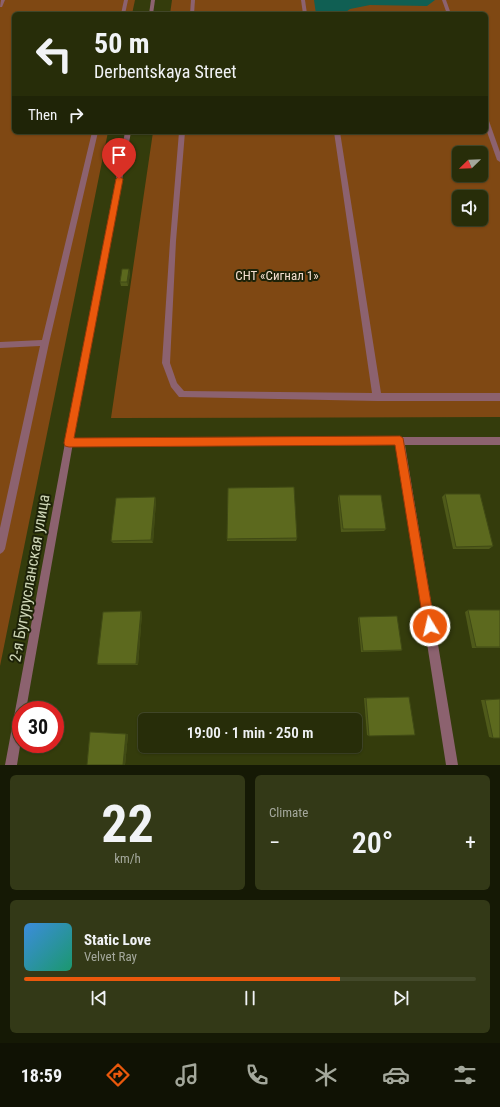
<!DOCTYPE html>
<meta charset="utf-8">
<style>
body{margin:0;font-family:"Roboto Condensed",sans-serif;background:#333917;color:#f1f3f6;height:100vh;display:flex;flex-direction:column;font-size:15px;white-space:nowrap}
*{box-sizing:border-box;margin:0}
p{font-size:13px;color:#a4a89c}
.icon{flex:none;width:22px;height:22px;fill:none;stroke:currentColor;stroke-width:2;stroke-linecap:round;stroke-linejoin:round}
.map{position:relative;height:765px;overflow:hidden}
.panel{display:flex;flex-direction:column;gap:10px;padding:10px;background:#151905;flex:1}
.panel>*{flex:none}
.top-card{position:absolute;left:12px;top:12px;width:476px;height:122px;border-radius:6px;box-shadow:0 1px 3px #0004,0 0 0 1px #43492a;background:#272d09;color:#f1f3f6;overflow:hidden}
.needle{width:26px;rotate:247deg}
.tools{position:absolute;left:452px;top:146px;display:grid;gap:8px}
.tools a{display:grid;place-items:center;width:36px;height:36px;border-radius:6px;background:#272d09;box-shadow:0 1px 3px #0004,0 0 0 1px #43492a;font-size:20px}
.speed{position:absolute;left:12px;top:701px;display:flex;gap:8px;font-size:20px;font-weight:700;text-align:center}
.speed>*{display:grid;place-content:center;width:52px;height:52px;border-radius:50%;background:#272d09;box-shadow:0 1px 3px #0004,0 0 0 1px #43492a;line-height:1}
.speed .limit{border:6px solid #d22;background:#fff;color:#111}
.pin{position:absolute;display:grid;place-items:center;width:34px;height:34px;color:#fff;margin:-41px -17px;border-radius:50% 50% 50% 0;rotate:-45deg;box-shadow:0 0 4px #0007}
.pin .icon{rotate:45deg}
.me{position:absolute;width:44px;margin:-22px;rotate:351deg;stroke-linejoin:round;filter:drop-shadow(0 0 3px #0008)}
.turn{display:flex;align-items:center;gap:14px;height:84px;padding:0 16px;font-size:18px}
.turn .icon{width:52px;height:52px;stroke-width:2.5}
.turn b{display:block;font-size:28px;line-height:34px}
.then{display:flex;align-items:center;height:38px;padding:0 16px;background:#0003;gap:8px;font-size:15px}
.big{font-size:30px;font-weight:600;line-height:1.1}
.panel .card{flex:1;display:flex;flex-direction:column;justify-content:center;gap:6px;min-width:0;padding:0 14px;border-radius:6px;background:#333917}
.panel .dial{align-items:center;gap:0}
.dial b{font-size:52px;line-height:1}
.song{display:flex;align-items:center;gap:12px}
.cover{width:48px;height:48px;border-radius:6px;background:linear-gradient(135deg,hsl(210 70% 55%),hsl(160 70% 35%))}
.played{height:4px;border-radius:2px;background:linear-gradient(90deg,#ea580c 70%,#43492a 70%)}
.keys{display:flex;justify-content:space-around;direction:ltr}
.heat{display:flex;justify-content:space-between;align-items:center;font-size:22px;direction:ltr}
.panel .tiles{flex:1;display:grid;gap:10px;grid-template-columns:1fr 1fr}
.card:last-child{grid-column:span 2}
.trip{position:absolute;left:138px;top:713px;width:224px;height:40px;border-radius:6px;background:#272d09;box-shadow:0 1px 3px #0004,0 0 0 1px #43492a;font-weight:600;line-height:40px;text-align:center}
.tab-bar{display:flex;height:64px;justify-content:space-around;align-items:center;background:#101204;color:#a4a89c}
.tab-bar .icon{width:28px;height:28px}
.tab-bar .current{color:#ea580c}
.tab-bar b{font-size:18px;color:#f1f3f6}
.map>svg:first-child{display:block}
.green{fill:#7f4813;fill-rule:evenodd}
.water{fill:#105f53}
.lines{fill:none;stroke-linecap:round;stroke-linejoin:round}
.service{fill:#8c626f;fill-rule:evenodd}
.minor{fill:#8c626f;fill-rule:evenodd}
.tertiary{fill:#8c626f;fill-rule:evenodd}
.wall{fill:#4f5a1a}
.shaded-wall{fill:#404a15}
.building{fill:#5c691e;stroke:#404a15}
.route{fill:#ea580c;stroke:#983908}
.labels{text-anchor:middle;stroke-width:4;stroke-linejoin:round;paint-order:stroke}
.park-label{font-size:13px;fill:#f3decf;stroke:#1d2208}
.near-street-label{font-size:16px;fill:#cfd7b7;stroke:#1d2208}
</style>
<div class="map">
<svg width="500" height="765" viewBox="0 0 500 765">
<rect width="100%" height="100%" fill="#343c0c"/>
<g class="green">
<path d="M0,0H135L132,14H14V132H108L0,666Z"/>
<path d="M172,0H500V417L111,418L153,132H486V14H170ZM459,153H481V175H459ZM459,197H481V219H459Z"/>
</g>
<path class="water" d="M314,0H435L427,6L370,5L350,9L343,14H316Z"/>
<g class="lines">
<g class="service">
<path d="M1,0H5L2,7H0Z"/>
<path d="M124,0H128L125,14H121Z"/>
<path d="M191,0H195L194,14H190Z"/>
<path d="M301,0H305L307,14H303Z"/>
<path d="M442,0H446L451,14H447Z"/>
<path d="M486,119L489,121L500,152V162L497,160L486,129Z"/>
<path d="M92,132H98L49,343L5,549L3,552L0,554V528L40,346L0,348V342L42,340Z"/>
<path d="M179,132H185L176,241L170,363L177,383L184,391L372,393L334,132H340L381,393H500V401H377L179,397L171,387L162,363L170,241Z"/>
</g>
<path class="minor" d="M400,437H500V445H405L458,765H446L396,445L69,447L66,446L65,443L66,440L69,439Z"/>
<g class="tertiary">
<path d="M151,0H155L153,14H149Z"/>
<path d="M125,132H131L73,443L26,710H21V740L17,765H5L65,443Z"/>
</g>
</g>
<g class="wall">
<path d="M129,269L130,274L128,286H121L120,282Z"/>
<path d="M445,494L493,546L489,549H453L442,497Z"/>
<path d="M339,495L386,529L384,531L341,532L338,498Z"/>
<path d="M155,497L156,500L153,543H113L111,541Z"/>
<path d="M297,538L296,541H227V539Z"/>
<path d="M468,610H500V648H472L465,612Z"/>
<path d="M142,613L138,665H99L97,664Z"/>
<path d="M359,617L402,650L400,651L361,652L358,618Z"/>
<path d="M409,697L369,736L367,735L364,698Z"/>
<path d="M500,699L493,738L489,737L481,700Z"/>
<path d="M90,732L128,734L125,765H87Z"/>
</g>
<g class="shaded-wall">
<path d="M129,269L130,274L128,286L127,282Z"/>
<path d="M155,497L156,500L153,543L151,540Z"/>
<path d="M141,611L142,613L138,665L136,664Z"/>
<path d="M126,734H128L125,765H123Z"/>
</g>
<g class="building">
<path d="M122,269H129L127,282H120Z"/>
<path d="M294,487L297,538L227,539L228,488Z"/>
<path d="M445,494H480L493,546L456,547Z"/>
<path d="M339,495H381L386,529H343Z"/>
<path d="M155,497L151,540L111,541L116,498Z"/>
<path d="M468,610H500V647H476Z"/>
<path d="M141,611L136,664H97L103,612Z"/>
<path d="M397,616L402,650L363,651L359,617Z"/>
<path d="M409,697L415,735L369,736L366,698Z"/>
<path d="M500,699V738H493L485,700Z"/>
<path d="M90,732L126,734L123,765H87Z"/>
</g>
<path class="route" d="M119,176L123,179L74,438L400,436L403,438L435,626L434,630L430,632L425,630L424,626L395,445L69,447L65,446L64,443L116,179Z"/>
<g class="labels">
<g class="park-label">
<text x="277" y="280">СНТ «Сигнал 1»</text>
</g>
<g class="near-street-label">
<text transform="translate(29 578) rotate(-80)" y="6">2-я Бугурусланская улица</text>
</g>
</g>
</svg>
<div class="tools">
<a><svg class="needle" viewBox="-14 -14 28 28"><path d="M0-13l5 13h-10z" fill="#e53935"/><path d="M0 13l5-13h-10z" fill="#a4a89c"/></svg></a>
<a><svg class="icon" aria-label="sound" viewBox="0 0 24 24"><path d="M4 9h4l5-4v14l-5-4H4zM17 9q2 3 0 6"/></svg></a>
</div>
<div class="speed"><div class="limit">30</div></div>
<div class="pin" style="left:119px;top:179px;background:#d93025"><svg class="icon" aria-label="arrive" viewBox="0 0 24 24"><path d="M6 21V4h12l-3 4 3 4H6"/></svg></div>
<svg class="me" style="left:430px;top:626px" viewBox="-20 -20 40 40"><circle r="17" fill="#ea580c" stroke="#fff" stroke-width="3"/><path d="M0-11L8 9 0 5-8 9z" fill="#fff"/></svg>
<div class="trip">19:00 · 1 min · 250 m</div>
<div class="top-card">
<div class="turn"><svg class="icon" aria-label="left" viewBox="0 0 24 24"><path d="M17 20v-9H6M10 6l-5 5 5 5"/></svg><div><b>50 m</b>Derbentskaya Street</div></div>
<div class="then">Then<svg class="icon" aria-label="right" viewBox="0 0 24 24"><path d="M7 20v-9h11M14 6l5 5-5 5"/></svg></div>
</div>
</div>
<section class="panel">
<div class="tiles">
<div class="card dial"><b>22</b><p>km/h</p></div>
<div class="card"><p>Climate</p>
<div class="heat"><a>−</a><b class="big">20°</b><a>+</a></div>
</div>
<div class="card">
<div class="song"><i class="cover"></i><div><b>Static Love</b><p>Velvet Ray</p></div></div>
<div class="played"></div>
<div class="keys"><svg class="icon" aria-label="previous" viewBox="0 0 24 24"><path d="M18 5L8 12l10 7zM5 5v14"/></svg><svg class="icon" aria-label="pause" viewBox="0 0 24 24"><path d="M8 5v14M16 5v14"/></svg><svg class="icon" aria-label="next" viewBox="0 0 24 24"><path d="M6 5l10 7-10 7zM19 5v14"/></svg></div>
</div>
</div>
</section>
<nav class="tab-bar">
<b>18:59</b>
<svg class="icon current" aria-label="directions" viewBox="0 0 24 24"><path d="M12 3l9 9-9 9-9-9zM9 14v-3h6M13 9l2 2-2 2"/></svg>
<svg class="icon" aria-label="music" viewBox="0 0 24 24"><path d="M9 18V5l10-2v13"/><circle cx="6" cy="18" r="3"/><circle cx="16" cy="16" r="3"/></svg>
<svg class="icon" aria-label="phone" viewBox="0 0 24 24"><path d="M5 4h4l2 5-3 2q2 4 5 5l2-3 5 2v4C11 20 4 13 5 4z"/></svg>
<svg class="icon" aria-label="climate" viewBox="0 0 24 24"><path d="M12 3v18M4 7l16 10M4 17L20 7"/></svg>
<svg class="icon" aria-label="car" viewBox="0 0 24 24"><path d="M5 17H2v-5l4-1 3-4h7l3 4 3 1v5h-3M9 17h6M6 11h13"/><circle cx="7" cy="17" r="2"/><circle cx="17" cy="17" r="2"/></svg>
<svg class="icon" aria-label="filters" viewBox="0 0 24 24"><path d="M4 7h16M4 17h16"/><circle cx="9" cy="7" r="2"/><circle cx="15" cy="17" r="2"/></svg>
</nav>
